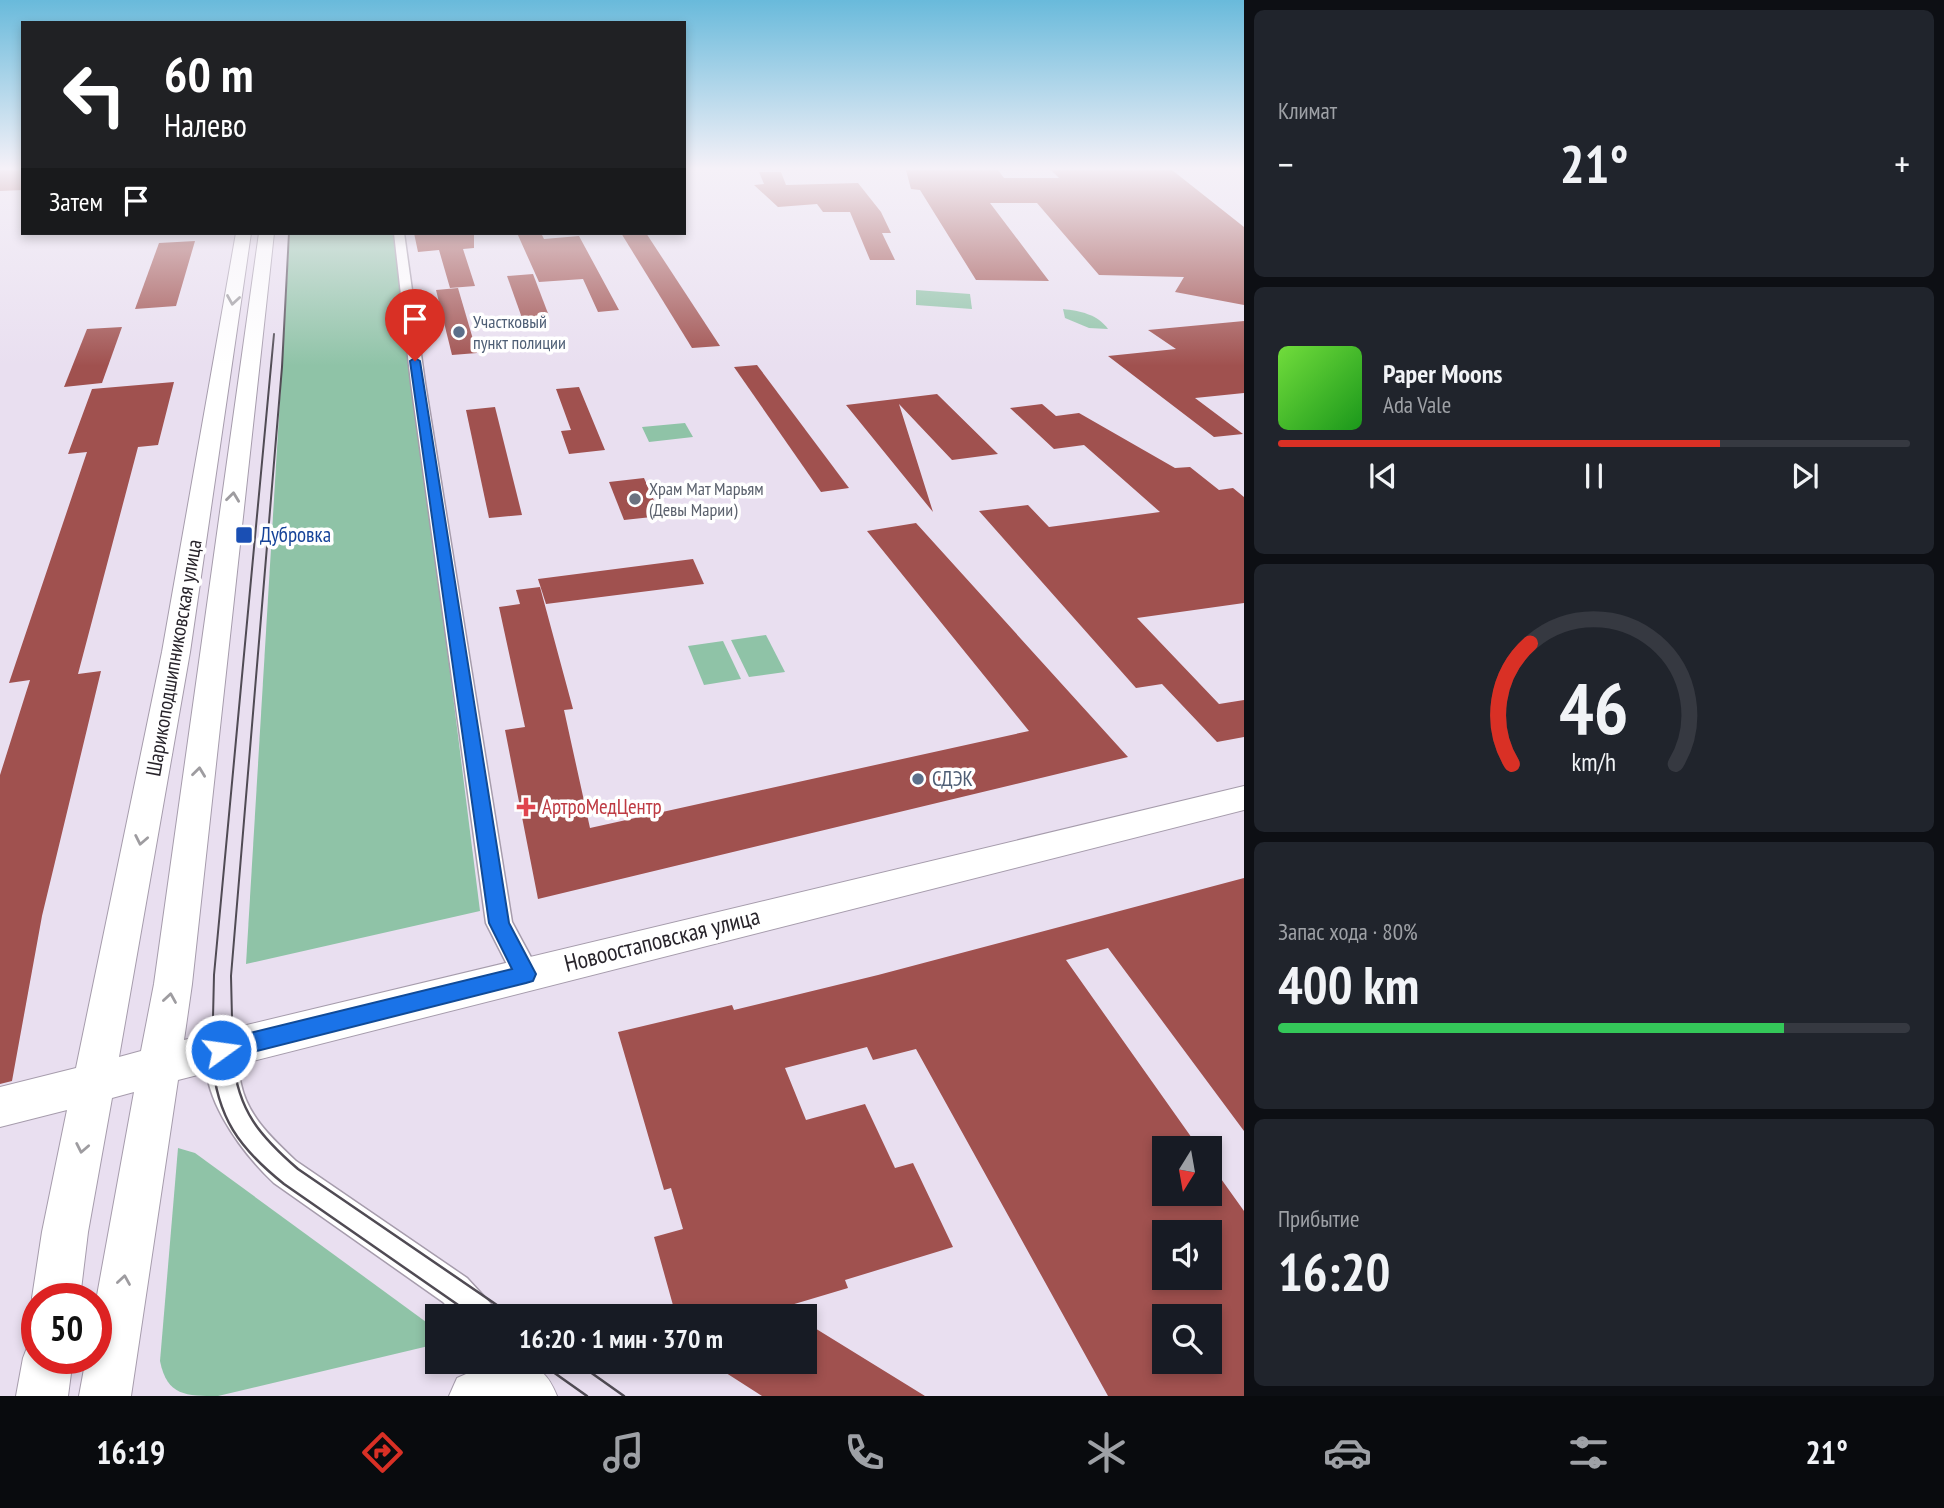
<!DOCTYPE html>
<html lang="ru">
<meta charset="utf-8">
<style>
body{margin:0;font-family:"PT Sans Narrow",sans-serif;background:#20242c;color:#f1f3f6;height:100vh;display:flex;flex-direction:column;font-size:26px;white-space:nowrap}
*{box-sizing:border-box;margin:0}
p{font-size:23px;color:#9ea1a6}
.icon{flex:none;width:38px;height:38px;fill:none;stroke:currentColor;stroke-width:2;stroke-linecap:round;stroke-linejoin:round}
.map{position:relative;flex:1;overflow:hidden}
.sheet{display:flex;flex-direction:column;gap:10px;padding:10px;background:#0d0f14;width:700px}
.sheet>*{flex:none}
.banner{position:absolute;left:21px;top:21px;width:665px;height:214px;border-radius:0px;box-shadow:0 4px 10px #0003;background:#202124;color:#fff;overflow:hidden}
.needle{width:46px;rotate:191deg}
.tools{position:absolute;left:1152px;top:1136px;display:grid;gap:14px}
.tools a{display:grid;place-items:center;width:70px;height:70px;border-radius:0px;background:#171b24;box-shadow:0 4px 10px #0003;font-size:35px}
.speed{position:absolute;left:21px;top:1283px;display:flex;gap:14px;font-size:35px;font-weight:700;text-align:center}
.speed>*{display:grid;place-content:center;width:91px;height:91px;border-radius:50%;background:#171b24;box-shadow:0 4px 10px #0003;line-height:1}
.speed .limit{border:10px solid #d22;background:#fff;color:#111}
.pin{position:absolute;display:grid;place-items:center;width:60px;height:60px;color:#fff;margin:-72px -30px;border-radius:50% 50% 50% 0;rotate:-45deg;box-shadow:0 0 7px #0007}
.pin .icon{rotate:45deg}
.me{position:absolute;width:77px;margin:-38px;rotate:76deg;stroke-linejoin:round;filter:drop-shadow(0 0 5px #0008)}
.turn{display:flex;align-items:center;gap:24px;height:147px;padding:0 28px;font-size:32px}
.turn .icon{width:91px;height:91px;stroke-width:2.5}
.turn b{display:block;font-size:49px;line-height:60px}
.then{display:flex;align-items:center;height:66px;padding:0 28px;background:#0003;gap:14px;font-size:26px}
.big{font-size:52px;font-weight:600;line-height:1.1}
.sheet .tile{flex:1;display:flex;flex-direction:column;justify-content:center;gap:10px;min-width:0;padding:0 24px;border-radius:10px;background:#20242c}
.sheet .dial{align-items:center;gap:0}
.dial svg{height:182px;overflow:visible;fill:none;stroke:#363941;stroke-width:7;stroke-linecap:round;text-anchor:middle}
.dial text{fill:#f1f3f6;stroke:none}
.song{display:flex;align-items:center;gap:21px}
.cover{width:84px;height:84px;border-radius:10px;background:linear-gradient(135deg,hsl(100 70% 55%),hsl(120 70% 35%))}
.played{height:7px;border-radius:4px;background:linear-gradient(90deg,#d93025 70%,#363941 70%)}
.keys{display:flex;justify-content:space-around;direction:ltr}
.heat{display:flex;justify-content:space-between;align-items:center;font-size:38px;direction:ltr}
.charge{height:10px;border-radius:5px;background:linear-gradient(90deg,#34c759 80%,#363941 0)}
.trip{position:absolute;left:425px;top:1304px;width:392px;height:70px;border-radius:0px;background:#171b24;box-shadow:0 4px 10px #0003;font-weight:600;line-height:70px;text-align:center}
.menu{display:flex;height:112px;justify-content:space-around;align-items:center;background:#090b0e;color:#9ea1a6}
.menu .icon{width:49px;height:49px}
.menu .current{color:#d93025}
.menu b{font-size:32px;color:#f1f3f6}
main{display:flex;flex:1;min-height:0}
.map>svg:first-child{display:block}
.green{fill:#8fc3a7}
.building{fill:#a0514f;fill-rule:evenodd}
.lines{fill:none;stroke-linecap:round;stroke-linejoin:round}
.street-casing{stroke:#a69cac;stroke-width:3}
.secondary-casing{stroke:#a69cac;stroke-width:2}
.street{fill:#fff;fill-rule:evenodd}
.secondary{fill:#fff;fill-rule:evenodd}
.tram-far1{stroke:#504b54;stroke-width:2}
.tram{stroke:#504b54;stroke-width:2.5}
.oneway{stroke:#9e9ca0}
.route{fill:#1a73e8;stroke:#114b97;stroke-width:2}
.service-dot{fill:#5c6f8a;stroke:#fff;stroke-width:2.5}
.worship-dot{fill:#6b7280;stroke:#fff;stroke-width:2.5}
.transit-dot{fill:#1a4fb4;stroke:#fff;stroke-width:2.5}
.health-dot{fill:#e0444e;stroke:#fff;stroke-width:2.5}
.labels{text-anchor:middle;stroke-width:7;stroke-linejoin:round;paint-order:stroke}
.far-service-label{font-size:18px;fill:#4e5e75;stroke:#fff;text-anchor:start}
.far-worship-label{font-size:18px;fill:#5b616d;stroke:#fff;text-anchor:start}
.transit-label{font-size:21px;fill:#164399;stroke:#fff;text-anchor:start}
.street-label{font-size:21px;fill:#28242b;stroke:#fff}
.service-label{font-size:21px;fill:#4e5e75;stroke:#fff;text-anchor:start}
.health-label{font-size:21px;fill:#be3a42;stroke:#fff;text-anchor:start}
.near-street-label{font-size:24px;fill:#28242b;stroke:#fff}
</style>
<main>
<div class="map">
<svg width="1244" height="1396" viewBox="0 0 1244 1396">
<rect width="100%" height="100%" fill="#e9dff0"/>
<g class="green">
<path d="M290,233H395L480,911L246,964Z"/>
<path d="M916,290L970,294L972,309L916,305Z"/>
<path d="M1063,309C1080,311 1097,314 1108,329L1089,328L1065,318Z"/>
<path d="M685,423L693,437L649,442L642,427Z"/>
<path d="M766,635L785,672L749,677L731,640Z"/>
<path d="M723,641L741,679L704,685L688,646Z"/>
<path d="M178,1148L195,1153L437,1330V1344L218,1396C186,1396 167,1396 160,1361Z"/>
</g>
<g class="building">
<path d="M0,170H23V190L0,191Z"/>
<path d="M906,170H998L1004,178H1059L1051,170H1172L1244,227V305L1175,292L1184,277L1099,275L1037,203H990L1049,281L976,280L920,190L911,189Z"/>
<path d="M759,172H781L786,185L858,183L881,212L891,233H882L895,260H870L850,212H823L817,204L778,207L754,185L764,184Z"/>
<path d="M414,233H474V248L463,249L475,286L450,288L439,250L418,252Z"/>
<path d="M517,233H541L544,239L579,236L619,310L598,312L583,279L539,282Z"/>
<path d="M621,233H646L720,346L692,348Z"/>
<path d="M195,241L176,306L135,309L159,243Z"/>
<path d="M533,274L549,316L522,318L507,276Z"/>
<path d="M458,288L477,353L452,355L436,290Z"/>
<path d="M1244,321V393L1195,398L1243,434L1214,437L1108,356L1176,349L1148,330Z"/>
<path d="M122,327L102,383L64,387L87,329Z"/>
<path d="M757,365L849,488L821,492L734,367Z"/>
<path d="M174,382L158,445L138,447L78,674L101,671L42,916L12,1081L0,1084V775L30,680L9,683L87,452L68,454L92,389Z"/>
<path d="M579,387L605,450L569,454L561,431L571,430L556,389Z"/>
<path d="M937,394L998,454L952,460L899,404L933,512L846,405Z"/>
<path d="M1042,404L1056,416L1079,413L1175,468L1190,467L1219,490L1233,488L1244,497V603L1137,618L1219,704L1244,700V737L1217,742L1162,684L1136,688L979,511L1028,505L1049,527L1160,512L1084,445L1054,449L1010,408Z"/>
<path d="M495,407L522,515L489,518L466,410Z"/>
<path d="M644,478L661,516L624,520L609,482Z"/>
<path d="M916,523L1128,757L538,899L505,730L525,727L499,607L520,604L516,590L540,587L573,709L564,710L590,828L1029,731L867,531Z"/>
<path d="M693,559L704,584L546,604L538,579Z"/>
<path d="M1244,878V1131L1108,948L1066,960L1199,1148H1164V1194H1209V1162L1244,1211V1396H1108L916,1049L873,1060L867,1047L785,1068L806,1120L865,1104L895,1168L913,1163L953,1247L845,1280L848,1288L781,1308L795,1316H676L654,1237L683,1229L671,1188L664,1190L618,1032L732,1005L734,1010L878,975ZM1164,1232H1209V1278H1164ZM1164,1316H1209V1362H1164Z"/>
<path d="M805,1322L925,1396H762L709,1362H805Z"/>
</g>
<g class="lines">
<g class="street-casing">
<g id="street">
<path d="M394,233H404L425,383L512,922L540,974L536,982L526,986L516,982L486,923L411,383Z"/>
<path d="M221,1037L231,1041C237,1054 237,1070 241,1084C248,1117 273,1139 296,1161L467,1278L491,1304L496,1316H456L443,1302L274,1183C243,1154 190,1086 211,1041Z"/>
</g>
</g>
<g class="secondary-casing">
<g id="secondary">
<path d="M236,233H251L190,652L119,1057L141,1051L154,984L259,233H274L192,984L184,1040L1244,786V810L178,1080L131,1396H79L86,1358H96V1301L134,1092L112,1098L88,1232L80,1298H37V1310L32,1298L42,1232L67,1110L0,1127V1087L76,1068L162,652Z"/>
<path d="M37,1337V1358H73L68,1396H16L23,1358L30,1340Z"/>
<path d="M518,1362C541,1368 548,1374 557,1396H449L457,1378L475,1370Z"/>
</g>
</g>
<use href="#street" class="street"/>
<use href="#secondary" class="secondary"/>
<g class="tram-far1">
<path d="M212,1061L214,975L274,334"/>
<path d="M233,1061L231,976L282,367L289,233"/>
</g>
<g class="tram">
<path d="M212,1059C217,1118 239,1148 284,1184L474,1316"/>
<path d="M233,1059C238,1111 260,1136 298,1169L513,1316"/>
<path d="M539,1362L587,1396"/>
<path d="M576,1362L624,1396"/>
</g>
</g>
<defs><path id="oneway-chevron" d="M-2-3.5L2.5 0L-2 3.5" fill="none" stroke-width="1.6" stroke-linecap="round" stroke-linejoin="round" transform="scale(1.75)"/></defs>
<g class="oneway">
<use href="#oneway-chevron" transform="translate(233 300) rotate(99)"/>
<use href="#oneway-chevron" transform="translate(233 497) rotate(-83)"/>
<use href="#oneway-chevron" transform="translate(199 772) rotate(-83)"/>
<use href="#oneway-chevron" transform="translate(141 840) rotate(101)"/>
<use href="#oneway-chevron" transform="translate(170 998) rotate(-81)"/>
<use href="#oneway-chevron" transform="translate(82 1148) rotate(101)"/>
<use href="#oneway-chevron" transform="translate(124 1280) rotate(-81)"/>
</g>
<linearGradient id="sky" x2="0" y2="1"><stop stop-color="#69badb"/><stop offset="0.46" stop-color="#f5f1f8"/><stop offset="1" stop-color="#f5f1f8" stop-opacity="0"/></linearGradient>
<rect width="1244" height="366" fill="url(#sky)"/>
<path class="route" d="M415,358L420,361L509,923L536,974L533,981L526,983L221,1060L213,1057L210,1050L213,1043L221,1040L512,969L489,923L410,361Z"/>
<g class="service-dot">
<circle cx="459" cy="332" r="7"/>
<circle cx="918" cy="779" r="7"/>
</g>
<circle class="worship-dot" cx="635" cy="499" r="7"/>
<rect class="transit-dot" x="235" y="526" width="18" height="18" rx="3.5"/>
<path class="health-dot" d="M522.5 796.5h7v7h7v7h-7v7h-7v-7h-7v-7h7z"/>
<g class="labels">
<g class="far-service-label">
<text x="473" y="328">Участковый<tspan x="473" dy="21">пункт полиции</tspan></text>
</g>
<g class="far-worship-label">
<text x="649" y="495">Храм Мат Марьям<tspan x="649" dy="21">(Девы Марии)</tspan></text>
</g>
<g class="transit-label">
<text x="260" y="542">Дубровка</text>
</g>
<g class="street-label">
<text transform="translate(174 658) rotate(-80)" y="7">Шарикоподшипниковская улица</text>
</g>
<g class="service-label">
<text x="932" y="786">СДЭК</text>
</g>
<g class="health-label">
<text x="542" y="814">АртроМедЦентр</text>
</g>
<g class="near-street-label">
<text transform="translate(662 940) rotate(-14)" y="8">Новоостаповская улица</text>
</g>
</g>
</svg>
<div class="tools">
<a><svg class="needle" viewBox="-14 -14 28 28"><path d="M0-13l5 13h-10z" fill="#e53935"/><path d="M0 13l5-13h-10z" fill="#9ea1a6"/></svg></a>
<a><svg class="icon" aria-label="sound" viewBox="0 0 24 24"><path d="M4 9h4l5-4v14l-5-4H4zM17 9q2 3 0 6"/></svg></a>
<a><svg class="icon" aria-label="search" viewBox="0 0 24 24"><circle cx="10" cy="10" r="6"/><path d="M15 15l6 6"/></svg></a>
</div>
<div class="speed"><div class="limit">50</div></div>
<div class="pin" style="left:415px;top:361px;background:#d93025"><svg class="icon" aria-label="arrive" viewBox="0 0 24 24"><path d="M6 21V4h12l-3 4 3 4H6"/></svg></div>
<svg class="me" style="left:221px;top:1050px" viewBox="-20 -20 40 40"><circle r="17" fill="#1a73e8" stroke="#fff" stroke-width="3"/><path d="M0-11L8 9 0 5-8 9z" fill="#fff"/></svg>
<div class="trip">16:20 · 1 мин · 370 m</div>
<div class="banner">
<div class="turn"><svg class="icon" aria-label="left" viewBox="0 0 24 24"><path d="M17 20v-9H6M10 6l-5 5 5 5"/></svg><div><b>60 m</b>Налево</div></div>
<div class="then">Затем<svg class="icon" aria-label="arrive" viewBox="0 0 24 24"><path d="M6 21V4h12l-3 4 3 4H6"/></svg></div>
</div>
</div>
<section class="sheet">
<div class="tile"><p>Климат</p>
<div class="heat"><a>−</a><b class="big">21°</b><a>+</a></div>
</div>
<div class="tile">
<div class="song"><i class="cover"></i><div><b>Paper Moons</b><p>Ada Vale</p></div></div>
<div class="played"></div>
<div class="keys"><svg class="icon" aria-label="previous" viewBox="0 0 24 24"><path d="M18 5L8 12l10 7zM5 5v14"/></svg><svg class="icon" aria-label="pause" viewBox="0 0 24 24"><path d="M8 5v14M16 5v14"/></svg><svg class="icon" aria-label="next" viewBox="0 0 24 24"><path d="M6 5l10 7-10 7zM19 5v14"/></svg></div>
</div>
<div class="tile dial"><svg viewBox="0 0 100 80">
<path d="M14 69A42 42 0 1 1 86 69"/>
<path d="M14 69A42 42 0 0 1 22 16" stroke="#d93025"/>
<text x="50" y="56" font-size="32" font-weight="700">46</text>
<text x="50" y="72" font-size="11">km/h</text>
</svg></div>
<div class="tile"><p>Запас хода · 80%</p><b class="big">400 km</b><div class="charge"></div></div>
<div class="tile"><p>Прибытие</p><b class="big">16:20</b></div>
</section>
</main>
<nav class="menu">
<b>16:19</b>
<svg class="icon current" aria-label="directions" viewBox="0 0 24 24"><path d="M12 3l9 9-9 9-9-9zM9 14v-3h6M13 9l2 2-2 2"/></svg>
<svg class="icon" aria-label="music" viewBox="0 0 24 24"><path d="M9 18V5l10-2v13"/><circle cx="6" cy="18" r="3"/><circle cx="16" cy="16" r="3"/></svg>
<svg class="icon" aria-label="phone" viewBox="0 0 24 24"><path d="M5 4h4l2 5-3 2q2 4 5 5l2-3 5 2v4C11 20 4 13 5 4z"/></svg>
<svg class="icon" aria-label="climate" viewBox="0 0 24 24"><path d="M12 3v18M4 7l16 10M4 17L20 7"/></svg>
<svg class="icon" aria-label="car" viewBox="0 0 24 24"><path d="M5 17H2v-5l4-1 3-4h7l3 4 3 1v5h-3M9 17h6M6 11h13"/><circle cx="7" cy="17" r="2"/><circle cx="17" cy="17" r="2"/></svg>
<svg class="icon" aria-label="filters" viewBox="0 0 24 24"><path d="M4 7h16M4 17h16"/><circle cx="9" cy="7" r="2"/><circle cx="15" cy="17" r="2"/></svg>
<b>21°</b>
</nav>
